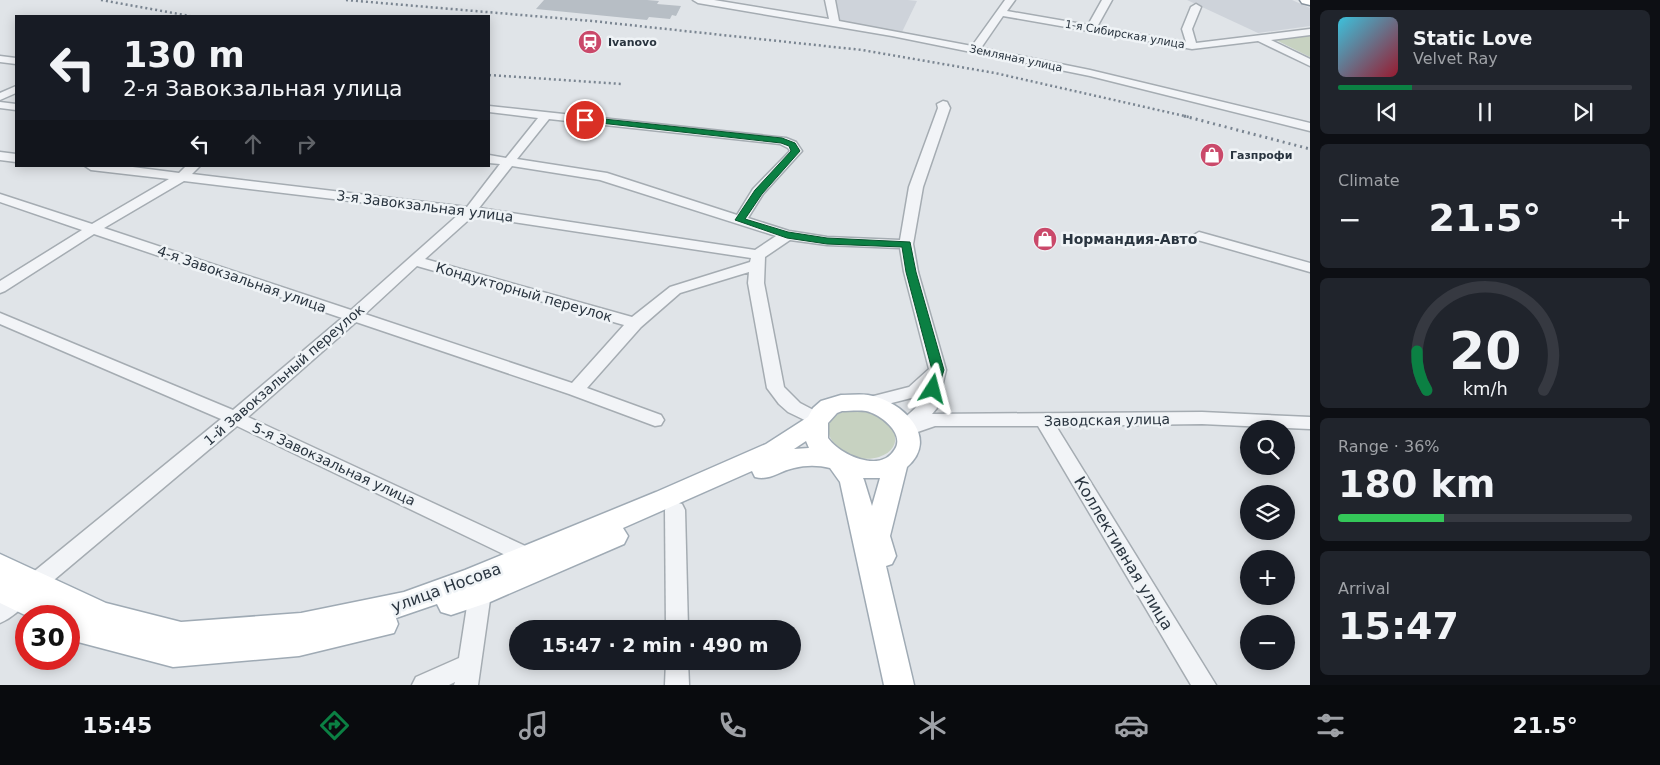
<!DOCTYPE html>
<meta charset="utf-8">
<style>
body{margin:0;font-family:"DejaVu Sans",sans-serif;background:#20242c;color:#f1f3f6;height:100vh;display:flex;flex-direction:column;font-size:19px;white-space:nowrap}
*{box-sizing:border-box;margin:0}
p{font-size:16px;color:#9ea1a6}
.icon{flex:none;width:28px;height:28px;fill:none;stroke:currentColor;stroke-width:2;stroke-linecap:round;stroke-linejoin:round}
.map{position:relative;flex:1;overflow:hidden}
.drawer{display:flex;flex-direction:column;gap:10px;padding:10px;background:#0d0f14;width:350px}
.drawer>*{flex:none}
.banner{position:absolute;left:15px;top:15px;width:475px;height:152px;border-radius:0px;box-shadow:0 2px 12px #0003;background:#171b24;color:#f1f3f6;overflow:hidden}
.buttons{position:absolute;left:1240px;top:420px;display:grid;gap:10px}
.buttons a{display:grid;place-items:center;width:55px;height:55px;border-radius:50%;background:#171b24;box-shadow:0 2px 12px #0003;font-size:25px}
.speed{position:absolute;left:15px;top:605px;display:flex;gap:10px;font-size:25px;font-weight:700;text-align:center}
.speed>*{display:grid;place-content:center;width:65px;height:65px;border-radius:50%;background:#171b24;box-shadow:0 2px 12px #0003;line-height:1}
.speed .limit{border:8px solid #d22;background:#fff;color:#111}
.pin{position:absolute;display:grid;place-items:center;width:42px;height:42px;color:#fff;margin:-21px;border:2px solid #fff;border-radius:50%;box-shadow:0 1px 5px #0007}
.me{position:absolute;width:55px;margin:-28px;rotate:9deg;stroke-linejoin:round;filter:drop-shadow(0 0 4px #0008)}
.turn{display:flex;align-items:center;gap:18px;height:105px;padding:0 25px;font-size:22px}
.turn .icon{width:65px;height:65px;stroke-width:2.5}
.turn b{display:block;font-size:35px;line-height:42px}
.lanes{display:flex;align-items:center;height:48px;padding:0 25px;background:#0003;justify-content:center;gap:25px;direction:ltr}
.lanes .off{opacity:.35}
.big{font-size:38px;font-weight:700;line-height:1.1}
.drawer .tile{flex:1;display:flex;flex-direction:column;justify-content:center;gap:8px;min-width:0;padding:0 18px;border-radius:8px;background:#20242c}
.drawer .dial{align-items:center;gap:0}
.dial svg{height:130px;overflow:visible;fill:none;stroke:#363941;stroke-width:7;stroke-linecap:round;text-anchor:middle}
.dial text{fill:#f1f3f6;stroke:none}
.song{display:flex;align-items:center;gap:15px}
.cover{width:60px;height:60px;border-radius:8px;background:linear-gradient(135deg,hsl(190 70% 55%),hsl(350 70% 35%))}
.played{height:5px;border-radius:2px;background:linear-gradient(90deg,#0b8043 25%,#363941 25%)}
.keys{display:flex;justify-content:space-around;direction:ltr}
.heat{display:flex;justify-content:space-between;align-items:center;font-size:28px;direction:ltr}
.charge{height:8px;border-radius:4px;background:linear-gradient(90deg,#34c759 36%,#363941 0)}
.trip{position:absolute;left:509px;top:620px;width:292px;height:50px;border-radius:25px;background:#171b24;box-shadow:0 2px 12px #0003;font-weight:700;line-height:50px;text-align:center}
.tabs{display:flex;height:80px;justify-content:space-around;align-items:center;background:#090b0e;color:#9ea1a6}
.tabs .icon{width:35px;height:35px}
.tabs .current{color:#0b8043}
.tabs b{font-size:22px;color:#f1f3f6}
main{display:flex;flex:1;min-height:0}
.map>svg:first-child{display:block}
.built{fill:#ced3da}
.green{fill:#c7d2c1}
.building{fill:#b7bec5}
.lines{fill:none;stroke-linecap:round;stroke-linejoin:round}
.minor-casing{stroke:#a5acb2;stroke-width:3}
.major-casing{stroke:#9faab4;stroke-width:3}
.highway-casing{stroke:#88939e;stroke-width:3}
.minor{fill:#f2f4f7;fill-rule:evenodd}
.major{fill:#fff;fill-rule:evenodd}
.highway{fill:#fff;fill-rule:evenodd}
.rail-far1{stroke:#7a8591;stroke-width:2.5;stroke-dasharray:2 3;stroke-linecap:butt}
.rail{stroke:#7a8591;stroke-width:3;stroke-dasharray:2 4;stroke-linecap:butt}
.route{fill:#0b8043;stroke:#07532c}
.labels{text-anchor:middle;stroke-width:5;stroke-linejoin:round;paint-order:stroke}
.far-street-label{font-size:11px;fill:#29343f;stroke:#eff3f6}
.far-poi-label{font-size:11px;font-weight:bold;fill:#29343f;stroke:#eff3f6;text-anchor:start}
.street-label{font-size:14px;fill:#29343f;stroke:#eff3f6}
.poi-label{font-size:14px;font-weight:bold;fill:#29343f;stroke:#eff3f6;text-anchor:start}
.near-street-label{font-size:16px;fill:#29343f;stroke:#eff3f6}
</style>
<main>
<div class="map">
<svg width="1310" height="685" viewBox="0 0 1310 685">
<rect width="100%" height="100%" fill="#e0e4e8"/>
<g class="built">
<path d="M834,0H908L917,1L902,32L838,21L839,13Z"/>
<path d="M1187,0H1292L1310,8V26L1258,33Z"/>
</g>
<g class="green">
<path d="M1310,35V57L1276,40Z"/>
<path d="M856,409C862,410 869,411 875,413C896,422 906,448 879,457C840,469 800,416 856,409Z"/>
</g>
<path class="building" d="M544,0H647L659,1L657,4L681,6L676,16L672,15L670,19L649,17L647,20L536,9Z"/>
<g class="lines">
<g class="minor-casing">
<g id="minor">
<path d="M693,0H714L829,19L825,0H835L839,21L972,46L1005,0H1015L1007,11L1088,25L1102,0H1112L1097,27L1186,42L1182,29L1191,7L1196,4L1201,7L1192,29L1196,43L1310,29V35L1271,40L1310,59V66L1258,41L1192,49L1003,16L981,48L1090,70L1310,123V131L1090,76L892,36L698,3Z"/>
<path d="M0,56L16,58V64L0,62Z"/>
<path d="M16,86V93L0,100V93Z"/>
<path d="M943,101L947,102L950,108L923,187L913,244L918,272L946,370L937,408L932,414L1202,412L1310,417V429L1202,424L1056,426L1216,685H1191L1038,426H935L906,436L900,434L897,429C903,414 918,412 923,395L868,409L862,407L859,403L862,399L909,387L929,369L904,272L900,248L827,245L790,240L765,257L764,283L784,387L800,403L823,415L826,420L823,425L817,426L788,412L779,404L767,388L748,283L749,272L680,293L641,327L587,388L661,415L664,420L661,425L655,426L569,394L356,322L248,417L534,550L537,556L534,562L527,565L520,562L237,426L42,590L34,593L26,590L23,584L26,578L221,419L0,324V313L233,410L342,318L94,234L5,291L0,293V281L82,230L0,202V194L92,224L169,179L91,170L85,166H125L179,173L186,166H200L192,174L467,207L500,164L489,163V155L506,158L538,118L489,112V106L786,138L796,142L802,151L763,194L748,218L789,231L827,237L900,240L909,187L938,108L937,104ZM549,119L780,144L788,148L790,151L753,189L737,215L607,173L517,159ZM512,166L600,180L776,236L755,250L479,208ZM184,181L459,214L351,310L104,228ZM473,216L751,258L750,262L670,287L632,317L425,259ZM417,266L624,325L572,383L365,314Z"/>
<path d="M0,102L16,104V110L0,108Z"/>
<path d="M0,152L16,154V162L0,160Z"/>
<path d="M1199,232L1310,263V272L1194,239L1192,236Z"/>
<path d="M675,502L682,504L685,510L688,629H666L665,510L668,504Z"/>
<path d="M480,584L488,586L491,593L478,685H454L455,682L449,685H412L416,677L459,658L469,593L472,586Z"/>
<path d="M17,589L25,591L28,598C23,609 11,618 0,623V599L9,591Z"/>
<path d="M666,661H688L689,685H665Z"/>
</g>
</g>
<g class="major-casing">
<path id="major" d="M841,395C850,395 860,394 868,395C901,400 941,437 907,467L890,536L896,556L892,564L886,566L914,685H884L840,482L830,468C818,465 806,465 794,468C779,471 770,481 755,477L752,471L623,528L628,536L624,544L490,602L451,615L441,612L437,604L396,618L398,624L394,633L299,656L173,667L78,642L69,638V616H27L0,603V554L106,603L181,622L301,613L404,592L465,570L656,492L766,444L808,417L813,408L821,401ZM842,411C849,411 858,410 866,411C880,414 905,433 895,449C881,474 840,455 828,438V423L837,413ZM806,441L809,448L794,449ZM863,478H880L872,506L864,480Z"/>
</g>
<g class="highway-casing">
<path id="highway" d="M1300,0H1310V5L1302,3Z"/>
</g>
<use href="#minor" class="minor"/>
<use href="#major" class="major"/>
<use href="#highway" class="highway"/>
<g class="rail-far1">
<path d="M101,0L190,16"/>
<path d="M346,0L592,21L862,50L995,73L1189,117"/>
<path d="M489,75L622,84"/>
</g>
<path class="rail" d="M1184,116L1310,149"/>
</g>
<path class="route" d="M585,117L782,138L795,143L800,151L762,194L745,219L788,232L827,238L910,242L916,272L944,370L937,392L933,394L927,389L932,370L906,272L902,247L827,244L787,238L735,220L755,190L791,151L789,146L781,143L582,121L581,120Z"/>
<defs>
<g id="station-disc" transform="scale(1.25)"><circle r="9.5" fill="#ca496a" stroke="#eff3f6"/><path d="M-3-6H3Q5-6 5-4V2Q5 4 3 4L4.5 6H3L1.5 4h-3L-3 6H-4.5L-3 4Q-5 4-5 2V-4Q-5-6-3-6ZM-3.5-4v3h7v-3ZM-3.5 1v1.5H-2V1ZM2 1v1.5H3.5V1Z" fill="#fff"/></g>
<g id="shop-disc" transform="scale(1.25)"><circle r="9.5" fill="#ca496a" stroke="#eff3f6"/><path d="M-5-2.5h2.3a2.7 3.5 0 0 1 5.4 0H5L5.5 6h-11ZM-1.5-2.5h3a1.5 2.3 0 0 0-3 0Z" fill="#fff"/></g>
</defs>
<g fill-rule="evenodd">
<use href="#station-disc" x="590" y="42"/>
<use href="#shop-disc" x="1212" y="155"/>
<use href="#shop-disc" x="1045" y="239"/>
</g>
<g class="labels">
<g class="far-street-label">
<text transform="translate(1125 34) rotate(10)" y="4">1-я Сибирская улица</text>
<text transform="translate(1016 58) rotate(12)" y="4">Земляная улица</text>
</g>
<g class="far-poi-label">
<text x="608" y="46">Ivanovo</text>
<text x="1230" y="159">Газпрофи</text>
</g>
<g class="street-label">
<text transform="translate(425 206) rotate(7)" y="5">3-я Завокзальная улица</text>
<text transform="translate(242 279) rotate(19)" y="5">4-я Завокзальная улица</text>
<text transform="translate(524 292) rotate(16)" y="5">Кондукторный переулок</text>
<text transform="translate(284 375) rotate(-41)" y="5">1-й Завокзальный переулок</text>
<text transform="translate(1107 420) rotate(-1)" y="5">Заводская улица</text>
<text transform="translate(334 464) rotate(25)" y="5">5-я Завокзальная улица</text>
</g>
<g class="poi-label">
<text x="1062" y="244">Нормандия-Авто</text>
</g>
<g class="near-street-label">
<text transform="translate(1124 553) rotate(59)" y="6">Коллективная улица</text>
<text transform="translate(446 587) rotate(-20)" y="6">улица Носова</text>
</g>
</g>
</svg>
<div class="buttons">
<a><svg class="icon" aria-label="search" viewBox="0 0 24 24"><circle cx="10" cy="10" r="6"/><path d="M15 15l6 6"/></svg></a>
<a><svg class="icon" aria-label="layers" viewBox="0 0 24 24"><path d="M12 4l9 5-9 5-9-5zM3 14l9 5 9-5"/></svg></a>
<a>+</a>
<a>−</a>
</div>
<div class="speed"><div class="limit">30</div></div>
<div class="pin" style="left:585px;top:120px;background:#d93025"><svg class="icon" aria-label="arrive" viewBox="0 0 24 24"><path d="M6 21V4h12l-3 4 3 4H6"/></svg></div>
<svg class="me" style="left:933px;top:389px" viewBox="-20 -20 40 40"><path d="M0-17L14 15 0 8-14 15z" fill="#0b8043" stroke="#fff" stroke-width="4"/></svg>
<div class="trip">15:47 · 2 min · 490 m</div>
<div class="banner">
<div class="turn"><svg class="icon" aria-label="left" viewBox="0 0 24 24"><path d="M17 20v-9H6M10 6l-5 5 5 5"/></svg><div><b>130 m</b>2-я Завокзальная улица</div></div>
<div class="lanes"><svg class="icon" aria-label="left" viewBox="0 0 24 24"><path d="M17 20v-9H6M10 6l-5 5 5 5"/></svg><svg class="icon off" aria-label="ahead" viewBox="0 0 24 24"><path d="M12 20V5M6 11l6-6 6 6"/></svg><svg class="icon off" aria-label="right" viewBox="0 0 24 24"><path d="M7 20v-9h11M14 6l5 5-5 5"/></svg></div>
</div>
</div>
<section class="drawer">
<div class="tile">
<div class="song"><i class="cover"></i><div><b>Static Love</b><p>Velvet Ray</p></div></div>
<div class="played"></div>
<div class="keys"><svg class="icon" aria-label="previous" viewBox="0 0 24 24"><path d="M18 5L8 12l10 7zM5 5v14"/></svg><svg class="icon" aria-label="pause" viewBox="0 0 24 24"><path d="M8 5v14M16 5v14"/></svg><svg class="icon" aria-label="next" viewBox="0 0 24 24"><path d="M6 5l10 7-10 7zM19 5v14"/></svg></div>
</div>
<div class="tile"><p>Climate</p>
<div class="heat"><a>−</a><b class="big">21.5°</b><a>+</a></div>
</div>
<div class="tile dial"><svg viewBox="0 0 100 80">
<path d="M14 69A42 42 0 1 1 86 69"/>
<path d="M14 69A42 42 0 0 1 8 45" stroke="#0b8043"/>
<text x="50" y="56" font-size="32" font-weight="700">20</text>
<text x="50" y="72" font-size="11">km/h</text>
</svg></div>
<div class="tile"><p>Range · 36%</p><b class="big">180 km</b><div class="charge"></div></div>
<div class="tile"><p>Arrival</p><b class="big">15:47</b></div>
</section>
</main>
<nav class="tabs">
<b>15:45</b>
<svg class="icon current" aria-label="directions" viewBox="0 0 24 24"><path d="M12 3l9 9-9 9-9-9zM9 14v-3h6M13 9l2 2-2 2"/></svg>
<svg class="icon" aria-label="music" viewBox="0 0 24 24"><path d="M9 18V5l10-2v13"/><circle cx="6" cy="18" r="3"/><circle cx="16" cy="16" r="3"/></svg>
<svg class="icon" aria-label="phone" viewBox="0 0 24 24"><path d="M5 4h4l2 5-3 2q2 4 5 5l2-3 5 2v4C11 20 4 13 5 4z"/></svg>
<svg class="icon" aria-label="climate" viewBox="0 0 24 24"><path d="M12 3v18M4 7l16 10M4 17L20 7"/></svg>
<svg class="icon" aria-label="car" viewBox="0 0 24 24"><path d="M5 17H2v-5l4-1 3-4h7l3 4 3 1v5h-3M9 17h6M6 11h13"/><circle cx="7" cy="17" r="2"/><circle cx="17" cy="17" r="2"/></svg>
<svg class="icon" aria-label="filters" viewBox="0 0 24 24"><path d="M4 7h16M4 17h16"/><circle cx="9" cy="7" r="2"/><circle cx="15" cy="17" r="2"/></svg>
<b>21.5°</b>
</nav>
